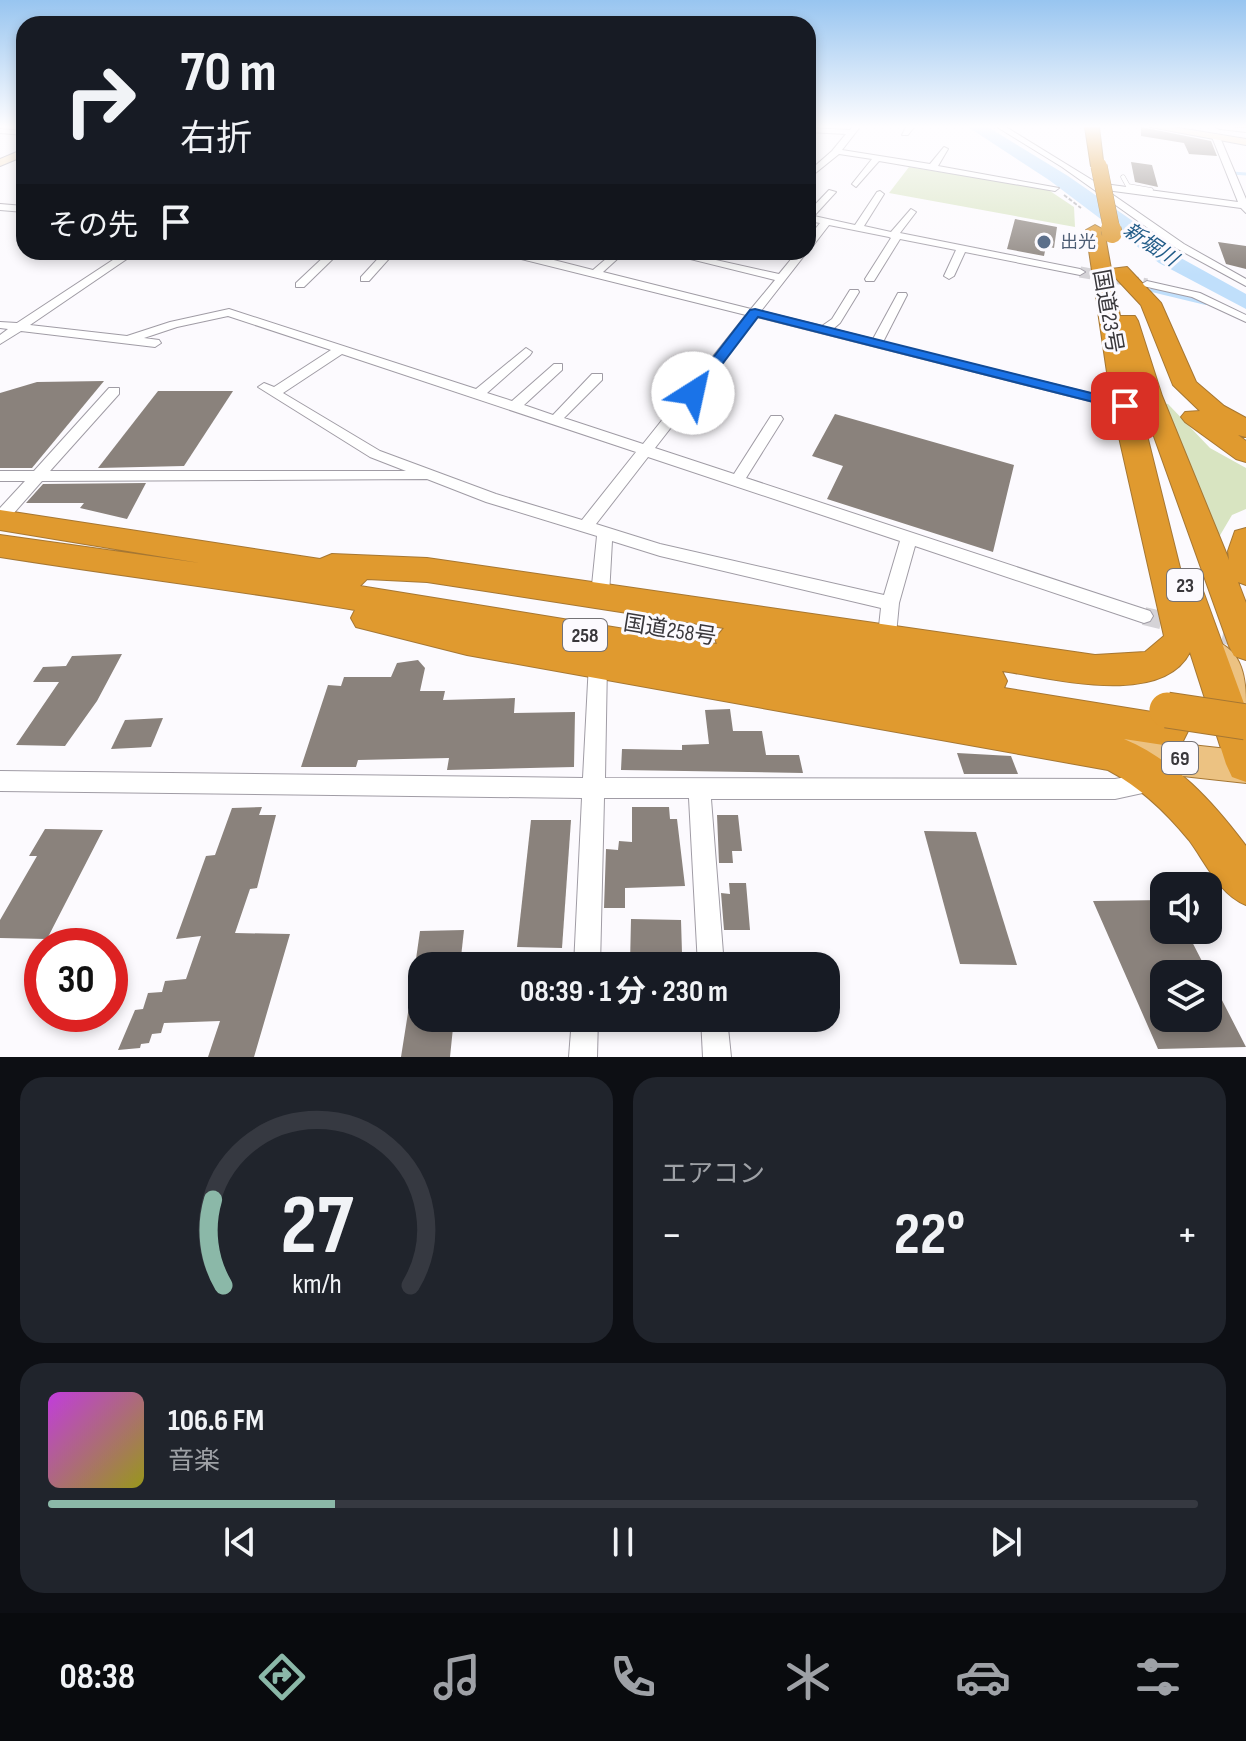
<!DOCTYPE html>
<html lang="ja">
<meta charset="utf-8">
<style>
body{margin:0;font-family:"Sofia Sans Condensed","Noto Sans JP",sans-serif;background:#20242c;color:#f1f3f6;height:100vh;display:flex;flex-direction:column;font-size:30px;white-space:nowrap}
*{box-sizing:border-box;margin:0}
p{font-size:26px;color:#9ea1a6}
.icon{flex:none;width:44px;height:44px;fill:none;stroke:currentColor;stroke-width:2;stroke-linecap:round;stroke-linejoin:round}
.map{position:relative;height:1057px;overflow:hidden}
.details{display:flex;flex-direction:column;gap:20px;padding:20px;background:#0d0f14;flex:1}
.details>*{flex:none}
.guide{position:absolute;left:16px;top:16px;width:800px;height:244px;border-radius:24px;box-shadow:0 4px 12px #0003;background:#171b24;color:#f1f3f6;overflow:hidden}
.tools{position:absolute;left:1150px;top:872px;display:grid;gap:16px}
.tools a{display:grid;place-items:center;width:72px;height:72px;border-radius:16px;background:#171b24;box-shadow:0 4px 12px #0003;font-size:40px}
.speed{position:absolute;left:24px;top:928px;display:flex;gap:16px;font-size:40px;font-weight:700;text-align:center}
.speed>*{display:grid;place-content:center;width:104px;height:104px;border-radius:50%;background:#171b24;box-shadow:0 4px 12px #0003;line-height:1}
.speed .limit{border:12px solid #d22;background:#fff;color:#111}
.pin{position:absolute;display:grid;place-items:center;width:68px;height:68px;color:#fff;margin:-34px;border-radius:16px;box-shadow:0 4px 12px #0006}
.me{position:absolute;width:88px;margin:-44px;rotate:35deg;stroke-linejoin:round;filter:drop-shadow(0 0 6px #0008)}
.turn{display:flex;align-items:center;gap:28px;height:168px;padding:0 32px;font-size:36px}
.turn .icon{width:104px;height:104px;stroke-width:2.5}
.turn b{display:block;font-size:56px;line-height:68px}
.then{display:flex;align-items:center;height:76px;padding:0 32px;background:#0003;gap:16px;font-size:30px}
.big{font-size:60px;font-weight:700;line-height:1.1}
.details .card{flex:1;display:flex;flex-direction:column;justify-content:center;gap:12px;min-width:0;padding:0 28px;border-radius:24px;background:#20242c}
.details .dial{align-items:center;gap:0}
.dial svg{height:208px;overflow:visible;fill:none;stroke:#363941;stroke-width:7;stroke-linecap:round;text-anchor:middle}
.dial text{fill:#f1f3f6;stroke:none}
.song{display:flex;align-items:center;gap:24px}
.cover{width:96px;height:96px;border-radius:12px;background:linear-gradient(135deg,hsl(290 70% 55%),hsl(60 70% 35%))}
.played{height:8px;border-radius:4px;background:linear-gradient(90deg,#8bb8a8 25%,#363941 25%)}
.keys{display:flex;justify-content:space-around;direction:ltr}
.heat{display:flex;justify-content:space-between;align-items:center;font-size:44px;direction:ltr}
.details .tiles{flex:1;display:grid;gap:20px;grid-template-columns:1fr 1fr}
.card:last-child{grid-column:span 2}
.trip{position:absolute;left:408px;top:952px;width:432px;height:80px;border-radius:24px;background:#171b24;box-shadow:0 4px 12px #0003;font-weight:700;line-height:80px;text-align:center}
.tab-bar{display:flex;height:128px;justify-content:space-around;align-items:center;background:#090b0e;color:#9ea1a6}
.tab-bar .icon{width:56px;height:56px}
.tab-bar .selected{color:#8bb8a8}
.tab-bar b{font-size:36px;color:#f1f3f6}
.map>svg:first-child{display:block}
.green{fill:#d8e4c1}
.water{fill:#c0dffb}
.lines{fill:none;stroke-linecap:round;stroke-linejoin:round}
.stream-far1{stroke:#c0dffb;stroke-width:3}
.stream{stroke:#c0dffb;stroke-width:4}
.building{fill:#8a827c;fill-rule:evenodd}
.street-tunnel-far1{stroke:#d5d3d7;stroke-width:11;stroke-dasharray:11 5;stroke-linecap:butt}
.street-tunnel{stroke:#d5d3d7;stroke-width:18;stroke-dasharray:18 9;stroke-linecap:butt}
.lane-casing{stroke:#a09ca5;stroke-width:5}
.street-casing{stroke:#a09ca5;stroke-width:2}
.secondary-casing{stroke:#a09ca5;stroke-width:2}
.primary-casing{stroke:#a67733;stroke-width:2}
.highway-casing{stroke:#a67733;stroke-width:2}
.path{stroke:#afadb1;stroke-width:2;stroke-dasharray:4 2;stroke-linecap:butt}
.lane{stroke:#fff;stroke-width:4}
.street{fill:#fff;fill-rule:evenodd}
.secondary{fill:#f6e1c1;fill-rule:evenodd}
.primary{fill:#ecc282;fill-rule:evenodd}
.highway{fill:#e09a2f;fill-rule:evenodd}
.highway-bridge-far2-casing{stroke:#a67733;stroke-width:17;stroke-linecap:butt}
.highway-bridge-far1-casing{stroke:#a67733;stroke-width:21;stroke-linecap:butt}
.highway-bridge-casing{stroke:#a67733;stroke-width:37;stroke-linecap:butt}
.highway-bridge-far2{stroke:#e09a2f;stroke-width:16}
.highway-bridge-far1{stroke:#e09a2f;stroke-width:20}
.highway-bridge{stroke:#e09a2f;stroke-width:35}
.route{fill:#1a73e8;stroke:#114b97;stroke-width:2}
.service-dot{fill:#5c6f8a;stroke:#fcfafe;stroke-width:3}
.labels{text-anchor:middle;stroke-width:6;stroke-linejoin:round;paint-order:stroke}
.far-service-label{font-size:18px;fill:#4e5e75;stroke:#fcfafe;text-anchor:start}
.far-water-label{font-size:20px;font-style:italic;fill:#225c88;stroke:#fcfafe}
.shield{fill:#fcfafe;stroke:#747276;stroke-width:2}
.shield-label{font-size:20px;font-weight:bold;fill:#39373b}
.street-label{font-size:22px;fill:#39373b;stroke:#fcfafe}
</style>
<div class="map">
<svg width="1246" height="1057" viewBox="0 0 1246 1057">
<rect width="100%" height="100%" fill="#fcfafe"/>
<g class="green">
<path d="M909,167L1047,189L1074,207L1075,227L889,193Z"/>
<path d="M1158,402L1168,404L1210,448L1246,468V509L1232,515L1219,537Z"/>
</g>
<path class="water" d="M968,127H988L1068,176L1150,233L1170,252L1246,294V309L1159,263L1049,180Z"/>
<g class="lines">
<path class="stream-far1" d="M1232,173L1246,174"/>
<path class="stream" d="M1152,290L1206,303"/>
</g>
<g class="building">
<path d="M1141,127L1211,141L1217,156L1189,154L1184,143L1141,136Z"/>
<path d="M1131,162L1152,165L1158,187L1135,182Z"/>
<path d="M1015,219L1057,227L1054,248L1046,246L1044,256L1007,249Z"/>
<path d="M1218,242L1246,246V269L1226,264Z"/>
<path d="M104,381L32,468H0V393L37,382Z"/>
<path d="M158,391H233L184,466L98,468Z"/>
<path d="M835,414L1014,465L993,552L827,499L843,466L812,456Z"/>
<path d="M146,483L127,519L80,508L84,503H26L43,484Z"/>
<path d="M122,654L97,701L65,746L16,745L59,682H33L43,667L66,666L72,656Z"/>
<path d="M418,660L425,668L420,691H445L443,700L515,698L514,713L575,712L574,767L447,770L449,758L358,760L356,767H301L328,685L341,686L344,677H391L397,663Z"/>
<path d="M730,709L733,731H762L766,755H799L803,773L621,770L622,749L682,750V745L709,744L705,710Z"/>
<path d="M163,718L151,747L111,749L125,720Z"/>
<path d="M957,753L1011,756L1018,774H964Z"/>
<path d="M262,807L259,815H276L257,888L250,889L235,933L290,934L254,1057H208L220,1021L164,1023L161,1033L152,1034L149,1043L141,1044L140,1048L118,1050L135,1010L143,1009L148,993L162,992L165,981L186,979L201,936L176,939L206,856L215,855L232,808Z"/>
<path d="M632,807H669L670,819H677L685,886L625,888V908H604L606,849L618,850L619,841L632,842Z"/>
<path d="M717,815H738L742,851H732L733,863H719Z"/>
<path d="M531,820H571L562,948L517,947Z"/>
<path d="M45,829L103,830L47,939L0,938V920L37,856H29Z"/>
<path d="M924,831L976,832L1017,965L960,964Z"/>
<path d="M729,883H746L750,930H724L721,893L730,894Z"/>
<path d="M1164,900V930H1186L1246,1047L1158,1049L1093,901ZM1164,974H1208V1018H1164Z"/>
<path d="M631,919L681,920L682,953H670L669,966L630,964Z"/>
<path d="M464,930L460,966H415L420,931Z"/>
<path d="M413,981H422V1018H454L450,1057H401Z"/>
</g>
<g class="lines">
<path class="street-tunnel-far1" d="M1080,272L1147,284"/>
<path class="street-tunnel" d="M1144,616L1246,640"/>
<g class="lane-casing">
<path id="lane" d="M1123,177L1128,186L1151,190"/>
</g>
<g class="street-casing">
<g id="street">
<path d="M852,127H860L842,150L930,164L944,147L948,149L938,166L1059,188L1055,191L879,161L856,187L852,184L872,159L839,154L808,179V172L832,151L846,134L808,132V128L850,130Z"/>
<path d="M906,127H914L908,135H902Z"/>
<path d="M997,127H1006L1097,183L1238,202L1212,137L1219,135L1246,199V213L1241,208L1106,190L1184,244L1246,279V286L1176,248L1062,167Z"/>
<path d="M1216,127L1246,128V132L1220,129Z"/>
<path d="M0,129L24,131V135L0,133Z"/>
<path d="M829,190L836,192L814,216L855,225L877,192L880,191L884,194L864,226L891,232L911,209L916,212L900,233L1080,269L1085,272L1080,275L965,252L954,276L949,279L944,276L956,250L900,239L874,281H866L865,279L891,238L889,237L829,225L812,247L808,248V238L820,223L808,221V212Z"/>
<path d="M0,204L24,206V212L0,210Z"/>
<path d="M125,252H137L30,325L127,336L170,322L229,309L476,389L526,348L532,352L530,355L487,393L512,401L554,364H562V370L524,405L553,415L592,374H602V380L564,418L643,444L746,315L493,252L534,255L593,270L614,252H625L603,272L751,309L775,280L662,252H680L779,274L797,252H807L761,311L822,326L832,319L850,290H858L859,292L840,323L833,329L873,339L898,293H906L907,295L883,342L1130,403L1132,406L1125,410L757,317L655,448L734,474L771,416H781L783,419L746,478L1150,611L1153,616L1150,621L1144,623L915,546L899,603L895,645L893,650L886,653L879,650L877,645L881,608L660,556L612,541L609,595L606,600H594L591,595L597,536L486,502L427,479L42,481L6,522L0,523V508L25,481H0V471H34L109,388H119V394L50,471H406L370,457L258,387L264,383L274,387L331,350L228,316L177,327L144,338L159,340L161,343L155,347L21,331L0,344V335L8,329L0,328V322L17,323ZM342,354L636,452L582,520L496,494L380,451L283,393ZM648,457L900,541L884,595L660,544L596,524Z"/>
<path d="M329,252H340L304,287H296V283Z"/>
<path d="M384,252H395L369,281H361V277Z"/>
<path d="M1147,281L1200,293L1246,315V322L1192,297L1143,286L1142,284Z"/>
<path d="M598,655L605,657L607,663L605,778L1115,779L1153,772L1161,775L1164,782L1161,789L1115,799H711L724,966H698L689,798H604L600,966H574L582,798L0,791V771L583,778L589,663L591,657Z"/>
<path d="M572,1018H598L597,1057H569Z"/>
<path d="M701,1018H727L731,1057H703Z"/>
</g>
</g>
<g class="secondary-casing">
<g id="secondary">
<path d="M1150,127H1173L1246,139V145Z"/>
<path d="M24,149V156L0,166V159Z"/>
</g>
</g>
<g class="primary-casing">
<g id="primary">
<path d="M1215,641C1243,651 1246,679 1246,705L1221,688L1200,654L1204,645Z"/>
<path d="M1119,737L1246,751V783L1119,769L1107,764L1102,753L1107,742Z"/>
</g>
</g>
<g class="highway-casing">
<g id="highway">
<path d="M1085,127H1099L1104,169L1091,166Z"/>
<path d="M1095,225L1104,230L1111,269L1127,267L1161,303L1196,382L1224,406L1246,418V437L1238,435L1246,441V462L1236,459L1185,422L1181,417L1185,412L1200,411L1173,385L1141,305L1112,274L1120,316H1135L1138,321L1162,396L1229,560L1228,551L1235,531L1246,528V585L1238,582L1246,603V660L1234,656L1229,646L1132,375L1183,580L1198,582L1203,591L1246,709V782L1232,777L1226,764L1190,652C1162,708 1051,678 1002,671L1007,681L1004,688L1183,717L1189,729L1183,741L1170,746L1124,739C1176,761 1213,802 1246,846V905C1219,894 1206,863 1189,840C1166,812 1140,787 1108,770L467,655L356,627L351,618L355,610C237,590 119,576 0,557V535L200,563L0,530V510L320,559L332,554L427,558L1095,655L1145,652L1164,636L1112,406L1086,230ZM367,579L427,582L724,628L715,639L717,644L360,586Z"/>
</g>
</g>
<path class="path" d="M1064,195L1081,208"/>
<use href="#lane" class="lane"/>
<use href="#street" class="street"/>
<use href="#secondary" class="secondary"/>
<use href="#primary" class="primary"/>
<use href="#highway" class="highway"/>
<g class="highway-bridge-far2-casing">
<path id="highway-bridge-far2" d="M1099,166L1112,231"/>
</g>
<g class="highway-bridge-far1-casing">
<path id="highway-bridge-far1" d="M1111,229L1112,233"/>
</g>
<g class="highway-bridge-casing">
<path id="highway-bridge" d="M1167,710L1246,722"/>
</g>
<use href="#highway-bridge-far2" class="highway-bridge-far2"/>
<use href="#highway-bridge-far1" class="highway-bridge-far1"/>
<use href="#highway-bridge" class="highway-bridge"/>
</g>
<linearGradient id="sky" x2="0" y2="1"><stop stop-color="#98c5f0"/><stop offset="0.46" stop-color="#fefdff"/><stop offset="1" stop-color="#fefdff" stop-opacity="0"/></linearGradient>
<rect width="1246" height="275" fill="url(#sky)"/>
<path class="route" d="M755,309L1131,403L1133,406L1125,410L758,317L698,396H688V390L750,310Z"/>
<circle class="service-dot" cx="1044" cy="242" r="8"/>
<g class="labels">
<g class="far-service-label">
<text x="1060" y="248">出光</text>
</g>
<g class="far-water-label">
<text transform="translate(1151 244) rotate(34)" y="7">新堀川</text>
</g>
<g class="shield">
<rect x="1167" y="569" width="36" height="32" rx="6"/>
<rect x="563" y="619" width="44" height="32" rx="6"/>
<rect x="1162" y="742" width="36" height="32" rx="6"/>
</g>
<g class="shield-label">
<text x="1185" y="592">23</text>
<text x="585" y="642">258</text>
<text x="1180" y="765">69</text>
</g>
<g class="street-label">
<text transform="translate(1109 311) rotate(80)" y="8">国道23号</text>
<text transform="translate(670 629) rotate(9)" y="8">国道258号</text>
</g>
</g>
</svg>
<div class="tools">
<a><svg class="icon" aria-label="sound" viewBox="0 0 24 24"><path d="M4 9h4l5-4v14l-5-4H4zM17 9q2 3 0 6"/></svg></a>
<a><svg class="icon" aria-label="layers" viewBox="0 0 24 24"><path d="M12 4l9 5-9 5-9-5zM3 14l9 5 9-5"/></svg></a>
</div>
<div class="speed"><div class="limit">30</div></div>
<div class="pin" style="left:1125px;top:406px;background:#d93025"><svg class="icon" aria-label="arrive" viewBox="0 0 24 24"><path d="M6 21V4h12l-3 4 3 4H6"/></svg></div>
<svg class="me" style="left:693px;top:393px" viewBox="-20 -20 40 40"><circle r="19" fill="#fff"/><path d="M0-13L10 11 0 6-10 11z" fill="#1a73e8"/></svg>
<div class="trip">08:39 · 1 分 · 230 m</div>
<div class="guide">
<div class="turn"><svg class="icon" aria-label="right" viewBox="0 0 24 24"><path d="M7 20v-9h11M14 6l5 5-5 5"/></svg><div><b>70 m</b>右折</div></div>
<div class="then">その先<svg class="icon" aria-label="arrive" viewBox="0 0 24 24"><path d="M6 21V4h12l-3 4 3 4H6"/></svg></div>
</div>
</div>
<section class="details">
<div class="tiles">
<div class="card dial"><svg viewBox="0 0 100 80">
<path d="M14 69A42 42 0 1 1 86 69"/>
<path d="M14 69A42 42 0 0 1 10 36" stroke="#8bb8a8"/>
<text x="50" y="56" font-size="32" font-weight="700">27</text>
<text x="50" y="72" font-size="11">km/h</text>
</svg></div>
<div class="card"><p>エアコン</p>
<div class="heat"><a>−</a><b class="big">22°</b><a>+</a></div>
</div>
<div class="card">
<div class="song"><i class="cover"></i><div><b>106.6 FM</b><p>音楽</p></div></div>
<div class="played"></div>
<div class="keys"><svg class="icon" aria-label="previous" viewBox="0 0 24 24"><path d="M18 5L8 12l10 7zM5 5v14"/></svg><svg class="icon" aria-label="pause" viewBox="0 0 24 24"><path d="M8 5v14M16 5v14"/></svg><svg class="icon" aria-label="next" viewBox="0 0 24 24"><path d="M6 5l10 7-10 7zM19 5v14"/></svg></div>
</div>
</div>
</section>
<nav class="tab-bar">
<b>08:38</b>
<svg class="icon selected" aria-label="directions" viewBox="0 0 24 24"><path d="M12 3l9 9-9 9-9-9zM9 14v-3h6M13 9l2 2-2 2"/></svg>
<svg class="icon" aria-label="music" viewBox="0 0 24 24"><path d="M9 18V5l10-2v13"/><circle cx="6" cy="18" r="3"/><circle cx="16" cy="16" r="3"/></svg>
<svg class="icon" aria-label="phone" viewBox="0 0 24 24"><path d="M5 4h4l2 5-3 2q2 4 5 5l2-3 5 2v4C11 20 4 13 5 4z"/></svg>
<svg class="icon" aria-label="climate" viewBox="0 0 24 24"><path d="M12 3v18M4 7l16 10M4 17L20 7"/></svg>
<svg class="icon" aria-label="car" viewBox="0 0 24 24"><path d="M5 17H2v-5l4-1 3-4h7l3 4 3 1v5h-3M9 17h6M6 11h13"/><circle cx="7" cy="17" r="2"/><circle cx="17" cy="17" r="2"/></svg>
<svg class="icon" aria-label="filters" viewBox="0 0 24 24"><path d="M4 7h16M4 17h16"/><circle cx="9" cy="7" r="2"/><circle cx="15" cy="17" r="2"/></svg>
</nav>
